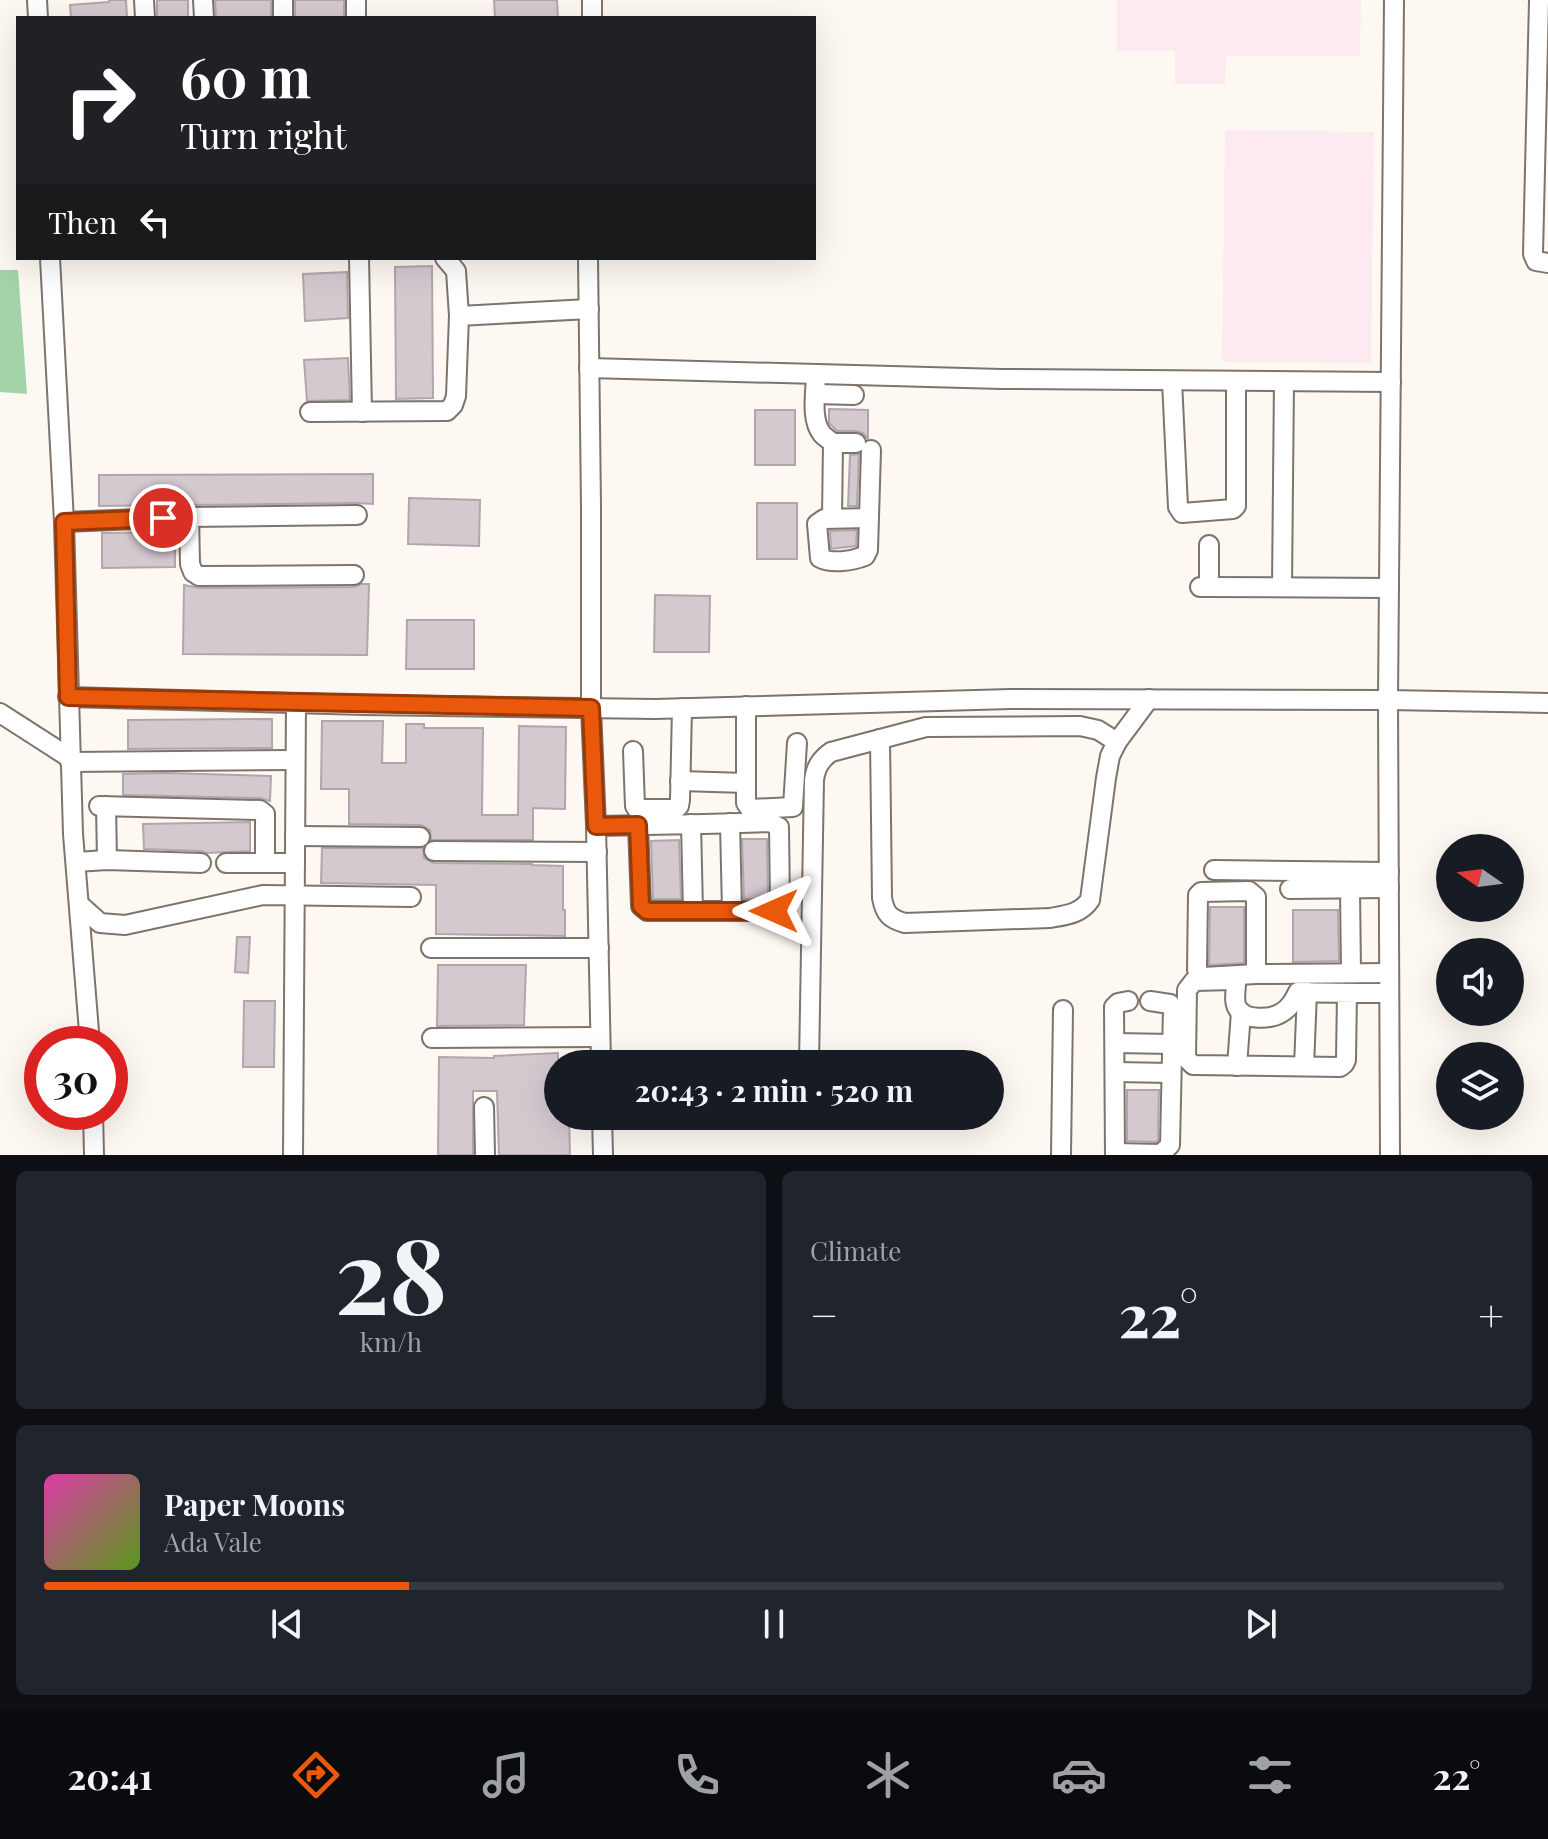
<!DOCTYPE html>
<meta charset="utf-8">
<style>
body{margin:0;font-family:"Playfair Display",serif;background:#20242c;color:#f1f3f6;height:100vh;display:flex;flex-direction:column;font-size:30px;white-space:nowrap}
*{box-sizing:border-box;margin:0}
p{font-size:26px;color:#9ea1a6}
.icon{flex:none;width:44px;height:44px;fill:none;stroke:currentColor;stroke-width:2;stroke-linecap:round;stroke-linejoin:round}
.map{position:relative;height:1155px;overflow:hidden}
.details{display:flex;flex-direction:column;gap:16px;padding:16px;background:#0d0f14;flex:1}
.details>*{flex:none}
.hud{position:absolute;left:16px;top:16px;width:800px;height:244px;border-radius:0px;box-shadow:0 8px 32px #0002;background:#202124;color:#fff;overflow:hidden}
.needle{width:52px;rotate:284deg}
.tools{position:absolute;left:1436px;top:834px;display:grid;gap:16px}
.tools a{display:grid;place-items:center;width:88px;height:88px;border-radius:50%;background:#171b24;box-shadow:0 8px 32px #0002;font-size:40px}
.speed{position:absolute;left:24px;top:1026px;display:flex;gap:16px;font-size:40px;font-weight:700;text-align:center}
.speed>*{display:grid;place-content:center;width:104px;height:104px;border-radius:50%;background:#171b24;box-shadow:0 8px 32px #0002;line-height:1}
.speed .limit{border:12px solid #d22;background:#fff;color:#111}
.pin{position:absolute;display:grid;place-items:center;width:68px;height:68px;color:#fff;margin:-34px;border:4px solid #fff;border-radius:50%;box-shadow:0 2px 8px #0007}
.me{position:absolute;width:88px;margin:-44px;rotate:270deg;stroke-linejoin:round;filter:drop-shadow(0 0 6px #0008)}
.turn{display:flex;align-items:center;gap:28px;height:168px;padding:0 32px;font-size:36px}
.turn .icon{width:104px;height:104px;stroke-width:2.5}
.turn b{display:block;font-size:56px;line-height:68px}
.then{display:flex;align-items:center;height:76px;padding:0 32px;background:#0003;gap:16px;font-size:30px}
.big{font-size:60px;font-weight:700;line-height:1.1}
.details .widget{flex:1;display:flex;flex-direction:column;justify-content:center;gap:12px;min-width:0;padding:0 28px;border-radius:12px;background:#20242c}
.details .dial{align-items:center;gap:0}
.dial b{font-size:104px;line-height:1}
.song{display:flex;align-items:center;gap:24px}
.cover{width:96px;height:96px;border-radius:12px;background:linear-gradient(135deg,hsl(320 70% 55%),hsl(90 70% 35%))}
.played{height:8px;border-radius:4px;background:linear-gradient(90deg,#ea580c 25%,#363941 25%)}
.keys{display:flex;justify-content:space-around;direction:ltr}
.heat{display:flex;justify-content:space-between;align-items:center;font-size:44px;direction:ltr}
.details .tiles{flex:1;display:grid;gap:16px;grid-template-columns:1fr 1fr}
.widget:last-child{grid-column:span 2}
.trip{position:absolute;left:544px;top:1050px;width:460px;height:80px;border-radius:40px;background:#171b24;box-shadow:0 8px 32px #0002;font-weight:700;line-height:80px;text-align:center}
.dock{display:flex;height:128px;justify-content:space-around;align-items:center;background:#090b0e;color:#9ea1a6}
.dock .icon{width:56px;height:56px}
.dock .active{color:#ea580c}
.dock b{font-size:36px;color:#f1f3f6}
.map>svg:first-child{display:block}
.commercial{fill:#fde9f0}
.green{fill:#a3d3a9}
.building{fill:#d5c9d0;stroke:#b1a6ac;stroke-width:2}
.lines{fill:none;stroke-linecap:round;stroke-linejoin:round}
.minor-casing{stroke:#7d746c;stroke-width:22}
.minor{stroke:#fff;stroke-width:18}
.route-casing{stroke:#983908;stroke-width:20}
.route{stroke:#ea580c;stroke-width:14}
</style>
<div class="map">
<svg width="1548" height="1155" viewBox="0 0 1548 1155">
<rect width="100%" height="100%" fill="#fef8f2"/>
<g class="commercial">
<path d="M1117,0H1361L1360,56H1226L1225,84H1175V51H1117Z"/>
<path d="M1225,130L1374,132L1371,363L1222,362Z"/>
</g>
<path class="green" d="M0,270H18L27,394L0,392Z"/>
<g class="building">
<path d="M109,0H126L127,18H71L70,5L109,2Z"/>
<rect x="157" y="0" width="31" height="18"/>
<path d="M215,0H271V18H216Z"/>
<rect x="295" y="0" width="49" height="18"/>
<path d="M494,0H557L558,18H495Z"/>
<path d="M432,266L433,398L396,399L395,267Z"/>
<path d="M347,272L348,318L305,321L303,274Z"/>
<path d="M348,358L350,400L307,401L304,360Z"/>
<path d="M829,409L868,410V439L863,433L857,431H837L829,423Z"/>
<rect x="755" y="410" width="40" height="55"/>
<path d="M859,454L857,506H848L850,455Z"/>
<path d="M373,474V504L357,503L99,506V475Z"/>
<path d="M409,498L480,500L479,546L408,544Z"/>
<rect x="757" y="503" width="40" height="56"/>
<path d="M857,530L856,546L831,549L830,531Z"/>
<path d="M175,532V567L102,568V533Z"/>
<path d="M361,584H369L367,655L183,654L184,585L199,588L354,587Z"/>
<path d="M655,595L710,596L709,652H654Z"/>
<path d="M407,620H474V669H406Z"/>
<path d="M272,719V748L128,749V720Z"/>
<path d="M322,721H383L382,763H406V724H424V728H483L482,815H518L519,726L566,727L565,809L533,808V840H431L430,830L421,825L349,824V789H321Z"/>
<path d="M166,773L271,776L270,801L260,798L123,795V774Z"/>
<path d="M250,822V851L207,853L201,851L144,849L143,824Z"/>
<path d="M742,839H767L768,899H744Z"/>
<path d="M679,840L681,899H653L651,841Z"/>
<path d="M322,848H423L424,858L434,863L532,864V865L563,866V910H565V936L436,934V885L321,883Z"/>
<path d="M1210,907H1244V963L1209,965Z"/>
<path d="M1293,910H1338L1339,961L1293,962Z"/>
<path d="M237,937H250L248,973L235,972Z"/>
<path d="M438,965H526L524,1025L437,1026Z"/>
<path d="M244,1001H275L274,1067H243Z"/>
<path d="M558,1053V1116H569L570,1155H499L497,1091H473V1155H438L439,1057L494,1058V1056Z"/>
<path d="M1127,1090H1159L1158,1140L1156,1142L1127,1141Z"/>
</g>
<g class="lines">
<g class="minor-casing">
<g id="minor">
<path d="M37,0L38,18"/>
<path d="M144,0L145,18"/>
<path d="M203,0L204,18"/>
<path d="M1539,0L1533,254L1536,261L1548,263"/>
<path d="M283,18V0"/>
<path d="M356,18V0"/>
<path d="M592,18V0"/>
<path d="M50,258L64,522L73,834L90,1044"/>
<path d="M359,258L362,412"/>
<path d="M445,258L456,271L459,316"/>
<path d="M588,258L591,507V708L596,826L601,1064"/>
<path d="M589,368L1002,379L1391,382"/>
<path d="M816,374C816,391 810,419 822,434C825,437 829,440 833,443L832,518"/>
<path d="M1172,381L1178,507L1182,513L1233,509L1236,506V382"/>
<path d="M816,394L854,395"/>
<path d="M310,412L447,411L453,405L456,396L459,316L589,309"/>
<path d="M833,443H856"/>
<path d="M189,517L190,564L193,572L199,576L354,575"/>
<path d="M868,518L824,519L817,524L820,558C832,564 852,561 865,556L868,550L871,450"/>
<path d="M64,522L189,517L357,515"/>
<path d="M1282,586L1284,382"/>
<path d="M1200,587H1209V545"/>
<path d="M1209,587L1389,588"/>
<path d="M68,697L365,705L655,709L1011,699L1388,700L1548,703"/>
<path d="M746,706V803L750,809L793,807L797,743"/>
<path d="M0,713L70,758"/>
<path d="M880,739L882,898C885,914 890,919 905,923L1050,918C1067,915 1080,914 1090,900L1106,778L1110,756L1117,742L1149,699"/>
<path d="M633,751L635,806L637,809H676L679,806L680,800L682,708"/>
<path d="M70,762L295,760"/>
<path d="M680,781L746,783"/>
<path d="M99,806L260,810L265,814V863"/>
<path d="M106,806L107,860"/>
<path d="M730,823L732,911"/>
<path d="M691,824L693,911"/>
<path d="M596,826C654,825 712,824 770,822L779,827L780,904L778,909L774,911H647L641,906L638,825"/>
<path d="M295,836L420,837"/>
<path d="M434,851L597,852"/>
<path d="M76,862L107,860L201,863"/>
<path d="M226,863H295"/>
<path d="M1214,870L1389,872"/>
<path d="M1290,889L1389,888"/>
<path d="M1350,889L1351,973"/>
<path d="M81,906L100,923L125,925L263,895L411,897"/>
<path d="M431,948H599"/>
<path d="M1256,974V897L1249,891L1201,892L1198,895L1197,969L1198,974L1203,977L1256,974L1389,973"/>
<path d="M1347,993L1346,1060L1344,1064L1340,1067L1193,1065L1186,1058L1187,990L1194,981L1233,980L1236,983C1236,991 1233,1002 1238,1009C1246,1021 1271,1019 1281,1013C1290,1008 1294,1000 1298,992C1329,993 1359,993 1389,993"/>
<path d="M432,1038L600,1037"/>
<path d="M1115,1043L1172,1044"/>
<path d="M809,1064L814,780C816,767 820,760 831,752L926,727L1080,726L1098,730L1117,742"/>
<path d="M1237,1066L1241,1012"/>
<path d="M1304,1066L1307,992"/>
<path d="M1115,1072L1171,1073"/>
<path d="M484,1107L485,1155"/>
<path d="M93,1112L94,1155"/>
<path d="M602,1116L603,1155"/>
<path d="M1115,1153L1161,1154L1170,1145L1173,1009L1170,1004L1150,1001"/>
<path d="M293,1155L296,703"/>
<path d="M1061,1155L1063,1010"/>
<path d="M1115,1155L1114,1007L1118,1003L1128,1001"/>
<path d="M1390,1155L1388,700L1394,0"/>
</g>
</g>
<use href="#minor" class="minor"/>
</g>
<g class="lines">
<g class="route-casing">
<path id="route" d="M163,518L64,522L68,697L591,708L596,826L638,825L641,906L647,911H774"/>
</g>
<use href="#route" class="route"/>
</g>
</svg>
<div class="tools">
<a><svg class="needle" viewBox="-14 -14 28 28"><path d="M0-13l5 13h-10z" fill="#e53935"/><path d="M0 13l5-13h-10z" fill="#9ea1a6"/></svg></a>
<a><svg class="icon" aria-label="sound" viewBox="0 0 24 24"><path d="M4 9h4l5-4v14l-5-4H4zM17 9q2 3 0 6"/></svg></a>
<a><svg class="icon" aria-label="layers" viewBox="0 0 24 24"><path d="M12 4l9 5-9 5-9-5zM3 14l9 5 9-5"/></svg></a>
</div>
<div class="speed"><div class="limit">30</div></div>
<div class="pin" style="left:163px;top:518px;background:#d93025"><svg class="icon" aria-label="arrive" viewBox="0 0 24 24"><path d="M6 21V4h12l-3 4 3 4H6"/></svg></div>
<svg class="me" style="left:774px;top:911px" viewBox="-20 -20 40 40"><path d="M0-17L14 15 0 8-14 15z" fill="#ea580c" stroke="#fff" stroke-width="4"/></svg>
<div class="trip">20:43 · 2 min · 520 m</div>
<div class="hud">
<div class="turn"><svg class="icon" aria-label="right" viewBox="0 0 24 24"><path d="M7 20v-9h11M14 6l5 5-5 5"/></svg><div><b>60 m</b>Turn right</div></div>
<div class="then">Then<svg class="icon" aria-label="left" viewBox="0 0 24 24"><path d="M17 20v-9H6M10 6l-5 5 5 5"/></svg></div>
</div>
</div>
<section class="details">
<div class="tiles">
<div class="widget dial"><b>28</b><p>km/h</p></div>
<div class="widget"><p>Climate</p>
<div class="heat"><a>−</a><b class="big">22°</b><a>+</a></div>
</div>
<div class="widget">
<div class="song"><i class="cover"></i><div><b>Paper Moons</b><p>Ada Vale</p></div></div>
<div class="played"></div>
<div class="keys"><svg class="icon" aria-label="previous" viewBox="0 0 24 24"><path d="M18 5L8 12l10 7zM5 5v14"/></svg><svg class="icon" aria-label="pause" viewBox="0 0 24 24"><path d="M8 5v14M16 5v14"/></svg><svg class="icon" aria-label="next" viewBox="0 0 24 24"><path d="M6 5l10 7-10 7zM19 5v14"/></svg></div>
</div>
</div>
</section>
<nav class="dock">
<b>20:41</b>
<svg class="icon active" aria-label="directions" viewBox="0 0 24 24"><path d="M12 3l9 9-9 9-9-9zM9 14v-3h6M13 9l2 2-2 2"/></svg>
<svg class="icon" aria-label="music" viewBox="0 0 24 24"><path d="M9 18V5l10-2v13"/><circle cx="6" cy="18" r="3"/><circle cx="16" cy="16" r="3"/></svg>
<svg class="icon" aria-label="phone" viewBox="0 0 24 24"><path d="M5 4h4l2 5-3 2q2 4 5 5l2-3 5 2v4C11 20 4 13 5 4z"/></svg>
<svg class="icon" aria-label="climate" viewBox="0 0 24 24"><path d="M12 3v18M4 7l16 10M4 17L20 7"/></svg>
<svg class="icon" aria-label="car" viewBox="0 0 24 24"><path d="M5 17H2v-5l4-1 3-4h7l3 4 3 1v5h-3M9 17h6M6 11h13"/><circle cx="7" cy="17" r="2"/><circle cx="17" cy="17" r="2"/></svg>
<svg class="icon" aria-label="filters" viewBox="0 0 24 24"><path d="M4 7h16M4 17h16"/><circle cx="9" cy="7" r="2"/><circle cx="15" cy="17" r="2"/></svg>
<b>22°</b>
</nav>
